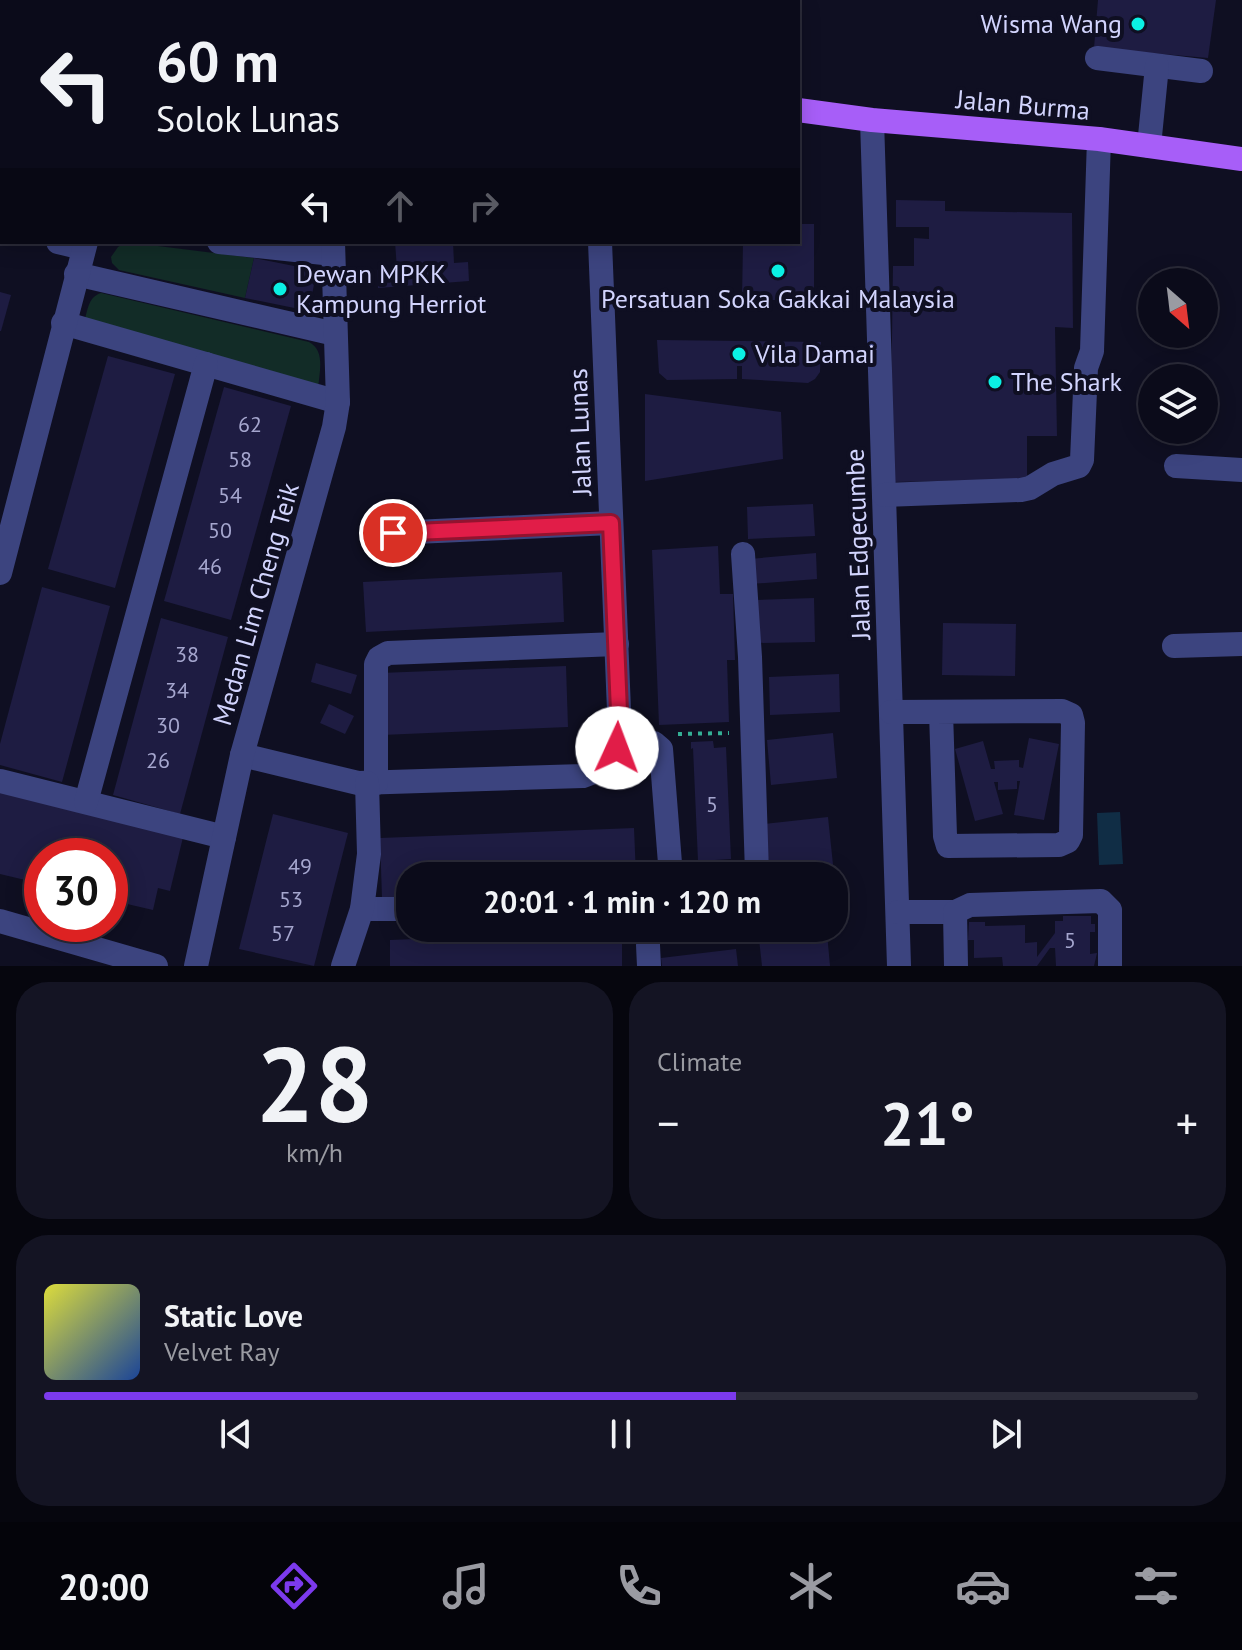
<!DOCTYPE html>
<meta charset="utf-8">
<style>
body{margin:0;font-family:"PT Sans",sans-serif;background:#141423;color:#f1f3f6;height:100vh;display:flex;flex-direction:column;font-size:30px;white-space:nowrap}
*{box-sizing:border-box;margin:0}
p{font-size:26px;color:#9a9ba2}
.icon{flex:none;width:44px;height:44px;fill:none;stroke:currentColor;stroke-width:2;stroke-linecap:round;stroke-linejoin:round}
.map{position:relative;height:966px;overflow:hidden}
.panel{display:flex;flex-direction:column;gap:16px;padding:16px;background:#06060e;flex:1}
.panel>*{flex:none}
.hud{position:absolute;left:0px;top:0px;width:800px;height:244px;box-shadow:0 4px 20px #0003,0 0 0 2px #2b2b39;background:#0b0b1a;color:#f1f3f6;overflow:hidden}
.needle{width:52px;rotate:152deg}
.controls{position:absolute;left:1138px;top:268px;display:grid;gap:16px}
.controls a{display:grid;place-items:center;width:80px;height:80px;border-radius:50%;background:#0b0b1a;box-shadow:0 4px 20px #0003,0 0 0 2px #2b2b39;font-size:40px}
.speed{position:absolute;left:24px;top:838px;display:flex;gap:16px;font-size:40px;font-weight:700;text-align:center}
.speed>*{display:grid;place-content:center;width:104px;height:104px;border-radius:50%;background:#0b0b1a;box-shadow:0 4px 20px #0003,0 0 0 2px #2b2b39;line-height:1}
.speed .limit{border:12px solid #d22;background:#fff;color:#111}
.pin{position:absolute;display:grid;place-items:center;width:68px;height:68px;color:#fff;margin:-34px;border:4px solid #fff;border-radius:50%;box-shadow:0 2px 8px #0007}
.me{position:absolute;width:88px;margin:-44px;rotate:2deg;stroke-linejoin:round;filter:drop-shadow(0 0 6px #0008)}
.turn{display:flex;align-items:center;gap:28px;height:168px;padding:0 24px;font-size:36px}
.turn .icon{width:104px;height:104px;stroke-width:2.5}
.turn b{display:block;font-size:56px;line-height:68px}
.lanes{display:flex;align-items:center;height:76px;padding:0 24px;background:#0003;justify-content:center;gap:40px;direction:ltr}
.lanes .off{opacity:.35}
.big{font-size:60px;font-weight:700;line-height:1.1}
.panel .tile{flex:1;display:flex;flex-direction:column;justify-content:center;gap:12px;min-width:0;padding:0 28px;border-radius:32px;background:#141423}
.panel .dial{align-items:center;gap:0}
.dial b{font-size:104px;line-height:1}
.song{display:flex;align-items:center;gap:24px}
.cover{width:96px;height:96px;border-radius:12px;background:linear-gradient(135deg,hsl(60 70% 55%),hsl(220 70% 35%))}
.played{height:8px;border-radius:4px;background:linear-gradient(90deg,#7c3aed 60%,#2b2b39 60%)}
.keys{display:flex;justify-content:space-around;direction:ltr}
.heat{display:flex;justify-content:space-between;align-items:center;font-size:44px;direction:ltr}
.panel .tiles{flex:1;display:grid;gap:16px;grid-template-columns:1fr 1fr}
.tile:last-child{grid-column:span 2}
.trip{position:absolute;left:396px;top:862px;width:452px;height:80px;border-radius:32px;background:#0b0b1a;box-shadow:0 4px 20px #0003,0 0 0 2px #2b2b39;font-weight:700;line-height:80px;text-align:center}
.tab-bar{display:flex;height:128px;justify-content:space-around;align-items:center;background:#04040a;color:#9a9ba2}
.tab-bar .icon{width:56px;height:56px}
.tab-bar .on{color:#7c3aed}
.tab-bar b{font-size:36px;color:#f1f3f6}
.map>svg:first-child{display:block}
.green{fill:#122c27}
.water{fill:#102d45}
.building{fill:#1e1c42}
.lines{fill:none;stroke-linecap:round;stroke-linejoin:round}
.path{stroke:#34af95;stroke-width:4;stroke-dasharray:4 6;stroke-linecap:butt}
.minor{stroke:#3c447f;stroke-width:24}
.major{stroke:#a75ef8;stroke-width:24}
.route-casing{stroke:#92132f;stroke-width:20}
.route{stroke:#e11d48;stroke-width:14}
.poi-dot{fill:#0bf0e4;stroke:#0f0f22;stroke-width:3}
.labels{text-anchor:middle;stroke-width:8;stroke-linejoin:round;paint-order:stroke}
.number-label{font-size:22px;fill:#a5a6ce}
.poi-label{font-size:26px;fill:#d2d4fd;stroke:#0f0f22;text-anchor:start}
.street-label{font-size:26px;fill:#d2d4fd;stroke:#0f0f22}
</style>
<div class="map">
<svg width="1242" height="966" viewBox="0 0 1242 966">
<rect width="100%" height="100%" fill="#0f0f22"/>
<g class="green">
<path d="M126,242L254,258L245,298L119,270L112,263L111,257L118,247Z"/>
<path d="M101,293L309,342C326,351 319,373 318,390L84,322C88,310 88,297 101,293Z"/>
</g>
<path class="water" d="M1120,812L1123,864L1099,865L1097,813Z"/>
<g class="building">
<path d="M1098,0H1216L1208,58L1094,48Z"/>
<path d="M896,200L945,201V211L1072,213L1073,328L1055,327L1057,436H1027V479L894,482L891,407L893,266H914V238L929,239V227H896Z"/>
<path d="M798,224H814V300H742L743,242H798Z"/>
<path d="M395,242H453L454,263L468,262L469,281L378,288L377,270L397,269Z"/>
<path d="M254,258L309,269L308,278L315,279L309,311L245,298Z"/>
<path d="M0,292L11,295L1,331H0Z"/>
<path d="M657,340L821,342L820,372L815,379L808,383L742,379V366H737V379L667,380L659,373Z"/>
<path d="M108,356L175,374L115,588L48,569Z"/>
<path d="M224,387L291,406L231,620L164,601Z"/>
<path d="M645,394L781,412L783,459L645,481Z"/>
<path d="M813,504L815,536L748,539L747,507Z"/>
<path d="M718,546L720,594H733L735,660H727L729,722L659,725L652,550Z"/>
<path d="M816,553L817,579L751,584L749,559Z"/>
<path d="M562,572L564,622L366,632L363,582Z"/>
<path d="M42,587L110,606L62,782L0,765V744Z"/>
<path d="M814,598L815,642L755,643V600Z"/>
<path d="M161,618L228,637L180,814L113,795Z"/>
<path d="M943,623L1016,624L1015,676L942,675Z"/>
<path d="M316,663L357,675L351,694L311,682Z"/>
<path d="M566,666L568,727L382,735L380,673Z"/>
<path d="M839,674L840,712L770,715L769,677Z"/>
<path d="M329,704L354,716L345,734L320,723Z"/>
<path d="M833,733L837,778L771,785L767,740Z"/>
<path d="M1029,738L1059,744L1044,820L1014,815L1020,781H1017V789L998,790V782H994L1003,814L975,821L955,749L983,741L991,769H995L994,761L1019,760V767L1023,768Z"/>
<path d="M713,741L714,748L726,747L731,859L715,860L716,868H696V861H698L693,748L691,749V742Z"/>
<path d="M0,786L185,829L170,891L158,888L153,910L110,900V856H42V884L0,874Z"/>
<path d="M273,814L348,833L314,966L239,949Z"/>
<path d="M828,817L834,874L770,876L764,824Z"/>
<path d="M634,828L636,876H410V897L382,898L380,838Z"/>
<path d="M1063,916H1091V924H1095V932H1090V954L1097,953L1094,966H1056L1055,948H1050L1037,966H1003L1002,957L974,958V940H968L969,922H985V926L1025,925V943L1037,942V957L1055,933V921H1063Z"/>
<path d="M622,931V966H390V940Z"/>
<path d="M827,933L830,966H762L759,939Z"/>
<path d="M736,949L738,966H662L661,958Z"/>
</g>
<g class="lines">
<path class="path" d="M678,734L729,733"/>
<g class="minor">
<path d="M597,0L598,2"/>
<path d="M351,2V0"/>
<path d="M669,2V0"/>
<path d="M1097,58L1201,71"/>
<path d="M872,120L899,966"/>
<path d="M0,123L2,124"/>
<path d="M1149,146L1157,66"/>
<path d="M0,227L2,228"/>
<path d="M58,242L83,248"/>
<path d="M219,242L333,254"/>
<path d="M76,274L335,334"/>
<path d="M63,323L338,402"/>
<path d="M1176,466L1242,470"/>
<path d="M884,495L1021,490L1030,488L1053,474L1079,466L1082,460L1086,368L1092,351L1099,139"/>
<path d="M393,533L611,523"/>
<path d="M0,573L86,242"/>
<path d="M1174,646L1242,644"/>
<path d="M891,712L1062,711L1071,715L1073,723L1071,835L1068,841L1059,845L948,846L945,836L941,712"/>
<path d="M618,743H654L661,749L671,876"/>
<path d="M242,755L358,783L583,776C605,769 615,759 620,735L600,242"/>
<path d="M0,781L224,837"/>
<path d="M376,783V664L379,658L388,653L617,644"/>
<path d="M86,802L206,364"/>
<path d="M704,876L757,873L750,657L743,554"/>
<path d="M362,909H410"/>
<path d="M898,912H955"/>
<path d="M0,921L156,966"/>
<path d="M648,945L649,966"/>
<path d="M196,966L242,755L334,427L338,402L333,242"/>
<path d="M343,966L362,909L369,854L367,783"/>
<path d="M956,966L955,912L970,905L1101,901L1110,910V966"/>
</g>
<g class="major">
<path d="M4,0L24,2"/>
<path d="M523,2V0"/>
<path d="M798,110L872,120L1099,139L1242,159"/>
</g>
</g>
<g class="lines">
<g class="route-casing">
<path id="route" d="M393,533L611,523L620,735L617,748"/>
</g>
<use href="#route" class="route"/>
</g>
<g class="poi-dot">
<circle cx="1138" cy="24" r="8"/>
<circle cx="778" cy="271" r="8"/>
<circle cx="280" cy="289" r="8"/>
<circle cx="739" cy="354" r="8"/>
<circle cx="995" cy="382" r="8"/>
</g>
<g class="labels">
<g class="number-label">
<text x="250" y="432">62</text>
<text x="240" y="467">58</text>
<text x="230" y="503">54</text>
<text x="220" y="538">50</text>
<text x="210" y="574">46</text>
<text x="187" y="662">38</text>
<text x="177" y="698">34</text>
<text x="168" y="733">30</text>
<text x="158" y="768">26</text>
<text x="712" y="812">5</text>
<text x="300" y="874">49</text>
<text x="291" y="907">53</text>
<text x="283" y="941">57</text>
<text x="1070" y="948">5</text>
</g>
<g class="poi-label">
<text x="1122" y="33" text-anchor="end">Wisma Wang</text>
<text x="296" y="283">Dewan MPKK<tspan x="296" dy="30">Kampung Herriot</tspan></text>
<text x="778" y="308" text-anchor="middle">Persatuan Soka Gakkai Malaysia</text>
<text x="755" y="363">Vila Damai</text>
<text x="1011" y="391">The Shark</text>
</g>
<g class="street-label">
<text transform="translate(1023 105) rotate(5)" y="9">Jalan Burma</text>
<text transform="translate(580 432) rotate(-92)" y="9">Jalan Lunas</text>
<text transform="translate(858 544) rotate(-92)" y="9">Jalan Edgecumbe</text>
<text transform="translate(256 604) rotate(-74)" y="9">Medan Lim Cheng Teik</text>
</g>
</g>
</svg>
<div class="controls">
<a><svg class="needle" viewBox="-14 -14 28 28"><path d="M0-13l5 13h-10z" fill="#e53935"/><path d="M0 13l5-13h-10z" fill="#9a9ba2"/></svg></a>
<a><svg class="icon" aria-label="layers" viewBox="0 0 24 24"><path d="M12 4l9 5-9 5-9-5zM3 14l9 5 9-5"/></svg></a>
</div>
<div class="speed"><div class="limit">30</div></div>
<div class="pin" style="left:393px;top:533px;background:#d93025"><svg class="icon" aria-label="arrive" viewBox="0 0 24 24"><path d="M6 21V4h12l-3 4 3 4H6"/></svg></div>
<svg class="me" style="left:617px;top:748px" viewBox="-20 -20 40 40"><circle r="19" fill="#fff"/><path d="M0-13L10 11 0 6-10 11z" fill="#e11d48"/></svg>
<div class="trip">20:01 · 1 min · 120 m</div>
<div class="hud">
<div class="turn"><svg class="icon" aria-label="left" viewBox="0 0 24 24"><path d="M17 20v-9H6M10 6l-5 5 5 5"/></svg><div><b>60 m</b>Solok Lunas</div></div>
<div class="lanes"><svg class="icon" aria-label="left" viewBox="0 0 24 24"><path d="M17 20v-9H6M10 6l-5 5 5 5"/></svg><svg class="icon off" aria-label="ahead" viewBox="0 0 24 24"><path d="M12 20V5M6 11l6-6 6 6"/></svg><svg class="icon off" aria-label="right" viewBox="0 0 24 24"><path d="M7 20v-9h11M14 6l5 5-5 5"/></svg></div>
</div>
</div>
<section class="panel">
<div class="tiles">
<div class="tile dial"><b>28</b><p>km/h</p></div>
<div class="tile"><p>Climate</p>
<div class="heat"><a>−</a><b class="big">21°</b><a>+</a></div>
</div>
<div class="tile">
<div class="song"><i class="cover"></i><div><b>Static Love</b><p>Velvet Ray</p></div></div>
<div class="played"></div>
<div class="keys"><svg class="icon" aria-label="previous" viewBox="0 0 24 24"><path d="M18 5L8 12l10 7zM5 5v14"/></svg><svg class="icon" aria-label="pause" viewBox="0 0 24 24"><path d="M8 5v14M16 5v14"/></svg><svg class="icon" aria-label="next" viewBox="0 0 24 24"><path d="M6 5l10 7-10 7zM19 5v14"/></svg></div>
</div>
</div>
</section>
<nav class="tab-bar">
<b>20:00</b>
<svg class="icon on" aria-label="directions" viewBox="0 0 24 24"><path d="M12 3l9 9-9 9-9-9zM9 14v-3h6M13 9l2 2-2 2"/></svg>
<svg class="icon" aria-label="music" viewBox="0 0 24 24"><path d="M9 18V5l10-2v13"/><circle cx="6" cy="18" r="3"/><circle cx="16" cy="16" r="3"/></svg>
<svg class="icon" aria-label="phone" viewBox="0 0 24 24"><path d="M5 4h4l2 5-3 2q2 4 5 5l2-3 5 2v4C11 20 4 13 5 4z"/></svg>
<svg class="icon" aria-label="climate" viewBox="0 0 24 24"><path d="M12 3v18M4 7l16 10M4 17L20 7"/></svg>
<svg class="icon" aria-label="car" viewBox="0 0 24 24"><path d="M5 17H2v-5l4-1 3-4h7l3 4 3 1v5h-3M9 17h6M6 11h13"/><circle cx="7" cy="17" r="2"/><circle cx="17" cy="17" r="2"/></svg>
<svg class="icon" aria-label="filters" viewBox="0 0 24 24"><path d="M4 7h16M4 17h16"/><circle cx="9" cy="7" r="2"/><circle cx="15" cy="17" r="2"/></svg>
</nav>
